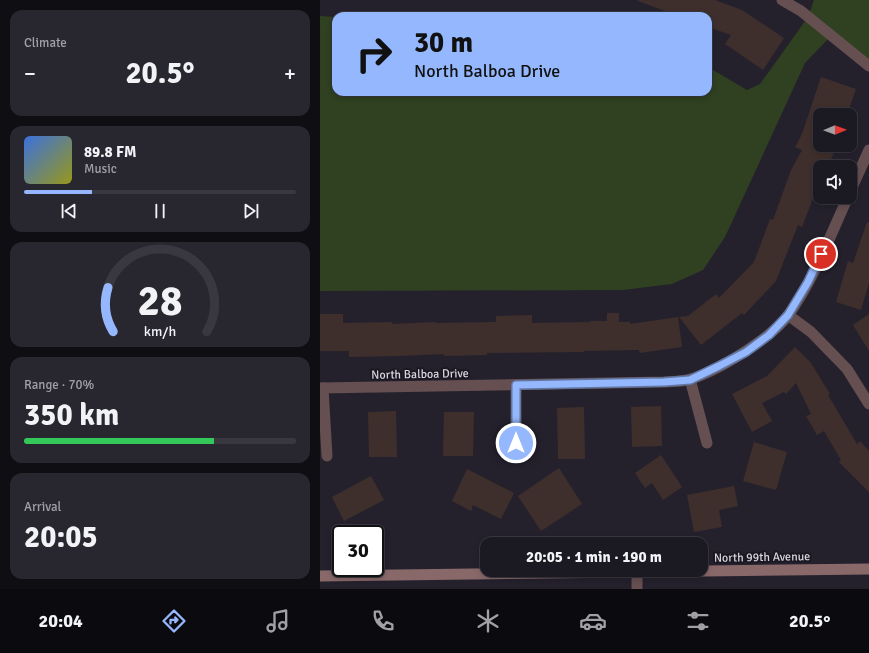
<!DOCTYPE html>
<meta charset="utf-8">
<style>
body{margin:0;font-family:Signika,sans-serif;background:#28262f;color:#f1f3f6;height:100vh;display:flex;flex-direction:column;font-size:15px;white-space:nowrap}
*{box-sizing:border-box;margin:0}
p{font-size:13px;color:#a0a0a5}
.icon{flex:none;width:22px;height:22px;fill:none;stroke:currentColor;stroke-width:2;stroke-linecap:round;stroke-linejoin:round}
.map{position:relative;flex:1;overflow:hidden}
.panel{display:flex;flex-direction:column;gap:10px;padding:10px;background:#0f0e13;width:320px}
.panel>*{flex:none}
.top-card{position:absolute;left:12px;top:12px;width:380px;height:84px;border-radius:12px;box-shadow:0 2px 6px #0003,0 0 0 1px #393840;background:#94b7fd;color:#111;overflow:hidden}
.needle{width:26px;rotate:89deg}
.controls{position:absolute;left:493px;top:108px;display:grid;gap:8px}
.controls a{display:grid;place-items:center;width:44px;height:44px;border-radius:8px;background:#1b1922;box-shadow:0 2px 6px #0003,0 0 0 1px #393840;font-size:20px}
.speed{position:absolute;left:12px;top:525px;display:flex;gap:8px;font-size:20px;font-weight:700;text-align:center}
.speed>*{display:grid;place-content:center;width:52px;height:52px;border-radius:50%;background:#1b1922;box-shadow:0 2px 6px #0003,0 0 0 1px #393840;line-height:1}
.speed .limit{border:2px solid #111;border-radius:6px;background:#fff;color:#111}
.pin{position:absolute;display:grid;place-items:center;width:34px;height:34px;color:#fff;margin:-17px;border:2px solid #fff;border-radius:50%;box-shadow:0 1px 4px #0007}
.me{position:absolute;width:44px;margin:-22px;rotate:0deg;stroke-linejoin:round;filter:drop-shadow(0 0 3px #0008)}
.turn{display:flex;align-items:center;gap:14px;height:84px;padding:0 16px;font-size:18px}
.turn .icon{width:52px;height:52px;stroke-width:2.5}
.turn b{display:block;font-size:28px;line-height:34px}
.big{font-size:30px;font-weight:700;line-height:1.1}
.panel .tile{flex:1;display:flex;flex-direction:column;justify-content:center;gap:6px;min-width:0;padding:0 14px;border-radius:12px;background:#28262f}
.panel .dial{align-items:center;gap:0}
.dial svg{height:104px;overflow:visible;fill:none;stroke:#393840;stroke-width:7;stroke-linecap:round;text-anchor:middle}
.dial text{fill:#f1f3f6;stroke:none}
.song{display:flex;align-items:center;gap:12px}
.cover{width:48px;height:48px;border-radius:6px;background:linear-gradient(135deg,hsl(220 70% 55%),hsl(60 70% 35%))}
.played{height:4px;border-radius:2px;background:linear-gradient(90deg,#94b7fd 25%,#393840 25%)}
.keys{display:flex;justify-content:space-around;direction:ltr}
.heat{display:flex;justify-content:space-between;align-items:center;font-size:22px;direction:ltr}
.charge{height:6px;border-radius:3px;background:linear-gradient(90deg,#34c759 70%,#393840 0)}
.trip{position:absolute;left:160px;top:537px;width:228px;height:40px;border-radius:12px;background:#1b1922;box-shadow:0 2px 6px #0003,0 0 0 1px #393840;font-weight:700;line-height:40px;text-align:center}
.dock{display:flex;height:64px;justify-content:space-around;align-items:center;background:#0b0a0e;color:#a0a0a5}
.dock .icon{width:28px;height:28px}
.dock .current{color:#94b7fd}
.dock b{font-size:18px;color:#f1f3f6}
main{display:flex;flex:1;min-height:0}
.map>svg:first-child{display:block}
.green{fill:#2f4120}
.building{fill:#3e2f2c}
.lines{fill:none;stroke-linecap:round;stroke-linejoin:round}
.minor{stroke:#654f51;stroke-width:11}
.secondary{stroke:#89686a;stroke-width:11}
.route-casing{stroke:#6077a4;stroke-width:10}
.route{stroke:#94b7fd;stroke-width:7}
.labels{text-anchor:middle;stroke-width:4;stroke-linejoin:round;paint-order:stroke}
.street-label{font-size:12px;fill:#d8d6df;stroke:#1b1823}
</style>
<main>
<section class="panel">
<div class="tile"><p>Climate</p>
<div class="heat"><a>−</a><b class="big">20.5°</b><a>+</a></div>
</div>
<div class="tile">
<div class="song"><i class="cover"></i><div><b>89.8 FM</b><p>Music</p></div></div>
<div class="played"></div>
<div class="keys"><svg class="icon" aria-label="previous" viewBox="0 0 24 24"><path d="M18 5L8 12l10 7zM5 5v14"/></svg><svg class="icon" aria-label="pause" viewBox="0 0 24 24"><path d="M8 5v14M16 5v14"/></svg><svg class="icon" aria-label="next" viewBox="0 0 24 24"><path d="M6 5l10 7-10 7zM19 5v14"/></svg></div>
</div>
<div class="tile dial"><svg viewBox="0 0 100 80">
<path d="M14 69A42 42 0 1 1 86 69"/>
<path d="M14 69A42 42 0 0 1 10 35" stroke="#94b7fd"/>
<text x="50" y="56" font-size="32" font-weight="700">28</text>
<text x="50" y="72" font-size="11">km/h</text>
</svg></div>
<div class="tile"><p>Range · 70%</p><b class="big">350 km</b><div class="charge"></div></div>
<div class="tile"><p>Arrival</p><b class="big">20:05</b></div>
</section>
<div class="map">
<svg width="549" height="589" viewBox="0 0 549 589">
<rect width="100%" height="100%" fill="#24212d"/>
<path class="green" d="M494,0H549V66L511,36L485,63L405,237L383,270L352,284L303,290L0,291V16L16,17V92H388V67L427,90L440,84L488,17Z"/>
<g class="building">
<path d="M318,0H395L422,10L464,38L443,70L405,44L411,35L388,27V16H358L318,1Z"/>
<path d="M501,77L536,89L527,115H500V145H518L507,167H500V180L482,227L478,225L456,281L424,315L422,313L381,345L359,317L368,316L396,294L399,298L434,262L450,219L453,220L471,170L482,150L475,147L482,134Z"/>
<path d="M547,222L549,223V283L541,310L516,302L528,261L533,263Z"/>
<path d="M287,313H299V322H310V324L358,317L362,347L320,353L319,350L264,351V352L167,353V355L124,356V354L79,356L29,357V351H0V314H23V323L72,322V324L116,322V323L176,322V316L212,315V323L270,322V321H287Z"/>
<path d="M549,314V351L533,325Z"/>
<path d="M475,347L491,363L510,394L508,395L537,444L540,441L549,451V492L519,462L521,460L504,431L497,435L486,416L491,414L476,383L466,394L464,392L442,403L452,421L432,432L412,394L447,376Z"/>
<path d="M341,406L342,446L312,447L311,407Z"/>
<path d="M264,407L265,459H238L237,408Z"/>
<path d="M76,411L77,457H49L48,412Z"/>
<path d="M124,412H154L153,456H123Z"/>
<path d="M434,442L467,452L456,490L423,481Z"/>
<path d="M341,455L362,487L343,500L332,483L325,488L315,473Z"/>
<path d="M239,468L262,504L221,531L198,496Z"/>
<path d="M147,469L194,493L181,519L153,505L151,511L132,501Z"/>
<path d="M51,476L64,500L24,521L12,497Z"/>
<path d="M414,486L418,506L399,510L402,527L374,532L367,495Z"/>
</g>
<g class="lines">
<g class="minor">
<path d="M462,0L481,11L549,66"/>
<path d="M530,192L549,150"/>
<path d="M468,315L491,332L527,369L549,404"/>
<path d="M370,379L387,443"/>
<path d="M196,385V443"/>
<path d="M0,388L344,382C353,381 363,382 371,379C399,370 452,338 469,314C494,279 510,236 528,197"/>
<path d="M3,388L7,456"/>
<path d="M317,589V572"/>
</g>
<path class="secondary" d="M0,576L549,569"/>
</g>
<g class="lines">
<g class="route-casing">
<path id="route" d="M196,443V385L344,382L370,380L399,366L426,352L449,335L468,315L488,282L501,254"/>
</g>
<use href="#route" class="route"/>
</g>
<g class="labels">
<g class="street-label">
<text transform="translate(100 374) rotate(-1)" y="4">North Balboa Drive</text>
<text transform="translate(442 557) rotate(-1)" y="4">North 99th Avenue</text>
</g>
</g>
</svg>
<div class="controls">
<a><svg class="needle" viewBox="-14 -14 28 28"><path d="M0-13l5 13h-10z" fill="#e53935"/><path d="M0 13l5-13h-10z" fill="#a0a0a5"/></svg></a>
<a><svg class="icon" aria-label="sound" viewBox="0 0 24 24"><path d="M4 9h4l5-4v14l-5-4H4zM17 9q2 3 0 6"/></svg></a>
</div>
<div class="speed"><div class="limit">30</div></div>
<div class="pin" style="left:501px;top:254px;background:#d93025"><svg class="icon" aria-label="arrive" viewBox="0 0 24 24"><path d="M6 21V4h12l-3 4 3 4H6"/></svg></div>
<svg class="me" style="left:196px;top:443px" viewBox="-20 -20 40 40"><circle r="17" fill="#94b7fd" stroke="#fff" stroke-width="3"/><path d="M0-11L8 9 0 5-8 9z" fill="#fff"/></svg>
<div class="trip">20:05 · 1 min · 190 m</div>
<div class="top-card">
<div class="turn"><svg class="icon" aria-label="right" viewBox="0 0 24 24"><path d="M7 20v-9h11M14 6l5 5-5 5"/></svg><div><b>30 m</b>North Balboa Drive</div></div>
</div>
</div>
</main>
<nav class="dock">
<b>20:04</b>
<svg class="icon current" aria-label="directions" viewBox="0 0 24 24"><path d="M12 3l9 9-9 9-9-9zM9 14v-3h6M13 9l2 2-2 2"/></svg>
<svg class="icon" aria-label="music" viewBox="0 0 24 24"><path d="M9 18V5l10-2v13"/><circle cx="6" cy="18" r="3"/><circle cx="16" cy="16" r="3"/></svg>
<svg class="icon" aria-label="phone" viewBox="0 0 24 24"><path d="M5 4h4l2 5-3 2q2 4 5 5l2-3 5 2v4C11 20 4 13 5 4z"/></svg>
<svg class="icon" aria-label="climate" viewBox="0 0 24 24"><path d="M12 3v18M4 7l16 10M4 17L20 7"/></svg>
<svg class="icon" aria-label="car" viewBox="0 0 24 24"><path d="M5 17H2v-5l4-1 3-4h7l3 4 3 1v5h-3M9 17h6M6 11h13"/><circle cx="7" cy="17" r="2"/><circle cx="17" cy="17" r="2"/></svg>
<svg class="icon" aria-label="filters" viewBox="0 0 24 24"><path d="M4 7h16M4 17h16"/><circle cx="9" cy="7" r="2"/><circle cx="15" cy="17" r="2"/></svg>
<b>20.5°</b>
</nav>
